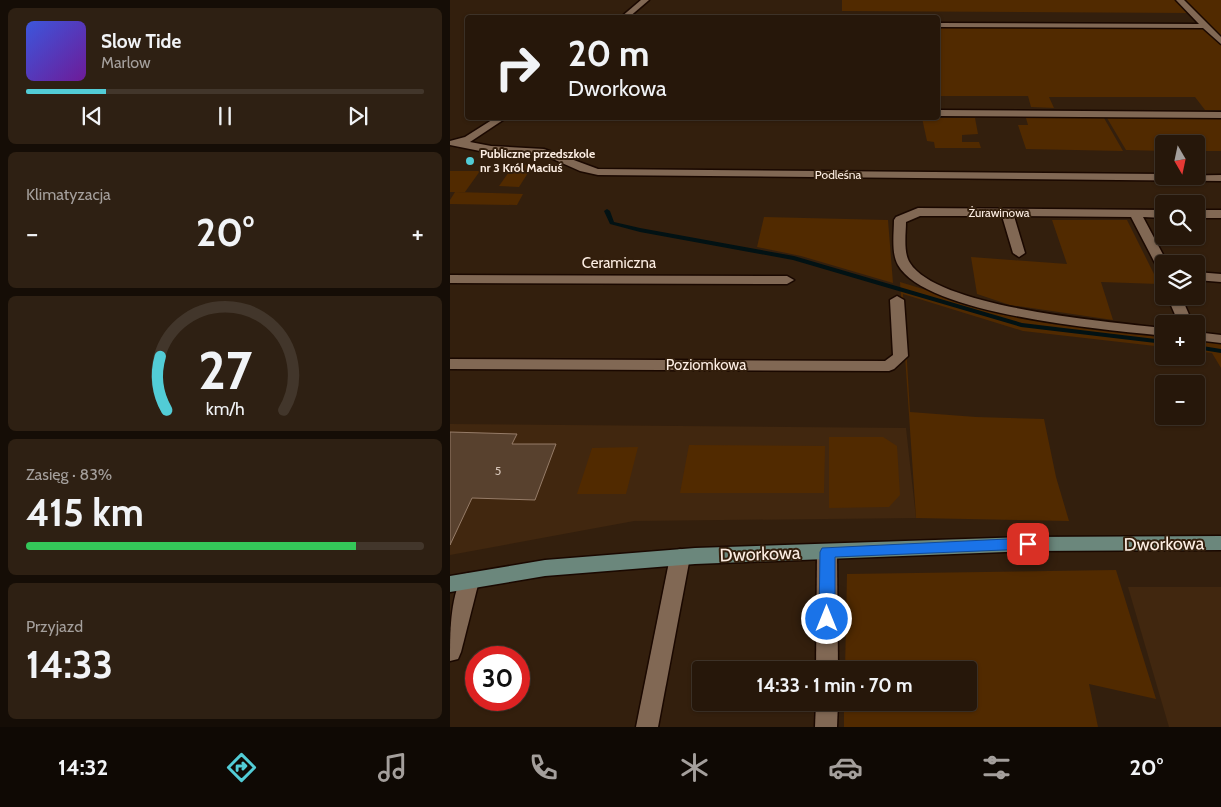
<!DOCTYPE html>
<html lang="pl">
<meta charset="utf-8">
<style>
body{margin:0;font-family:Cabin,sans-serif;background:#2e2013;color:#f1f3f6;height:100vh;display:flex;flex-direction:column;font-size:19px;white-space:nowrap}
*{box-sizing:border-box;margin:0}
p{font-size:16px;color:#a49f9c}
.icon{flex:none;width:28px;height:28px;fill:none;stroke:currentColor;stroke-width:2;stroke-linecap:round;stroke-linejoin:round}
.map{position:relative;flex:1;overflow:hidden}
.details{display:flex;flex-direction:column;gap:8px;padding:8px;background:#150d06;width:450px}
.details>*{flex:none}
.banner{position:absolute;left:15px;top:15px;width:475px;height:105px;border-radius:5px;box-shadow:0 1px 4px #0004,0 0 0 1px #42362b;background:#26170a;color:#f1f3f6;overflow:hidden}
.needle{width:32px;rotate:171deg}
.buttons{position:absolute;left:705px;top:135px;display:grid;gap:10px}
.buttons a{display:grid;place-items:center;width:50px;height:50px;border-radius:5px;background:#26170a;box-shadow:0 1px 4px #0004,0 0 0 1px #42362b;font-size:25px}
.speed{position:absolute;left:15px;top:646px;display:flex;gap:10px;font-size:25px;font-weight:700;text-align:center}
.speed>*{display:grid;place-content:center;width:65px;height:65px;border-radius:50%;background:#26170a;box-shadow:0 1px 4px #0004,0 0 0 1px #42362b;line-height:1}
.speed .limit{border:8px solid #d22;background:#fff;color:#111}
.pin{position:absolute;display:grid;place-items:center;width:42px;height:42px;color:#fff;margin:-21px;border-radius:10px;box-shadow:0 2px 8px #0006}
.me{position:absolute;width:55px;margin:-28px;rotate:0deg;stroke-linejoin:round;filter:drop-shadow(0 0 4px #0008)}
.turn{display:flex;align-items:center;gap:18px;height:105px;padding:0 20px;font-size:22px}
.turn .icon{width:65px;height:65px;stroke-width:2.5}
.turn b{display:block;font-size:35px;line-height:42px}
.big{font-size:38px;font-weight:700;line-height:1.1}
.details .card{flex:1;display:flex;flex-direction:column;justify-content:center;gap:8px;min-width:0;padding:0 18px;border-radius:8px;background:#2e2013}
.details .dial{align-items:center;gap:0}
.dial svg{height:130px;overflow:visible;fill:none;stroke:#42362b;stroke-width:7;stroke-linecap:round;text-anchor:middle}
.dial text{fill:#f1f3f6;stroke:none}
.song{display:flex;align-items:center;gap:15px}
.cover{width:60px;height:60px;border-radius:8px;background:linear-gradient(135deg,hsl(230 70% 55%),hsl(280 70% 35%))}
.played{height:5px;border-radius:2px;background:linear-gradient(90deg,#52ccd6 20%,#42362b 20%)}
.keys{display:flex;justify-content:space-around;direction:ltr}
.heat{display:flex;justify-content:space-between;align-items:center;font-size:28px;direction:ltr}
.charge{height:8px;border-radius:4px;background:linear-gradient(90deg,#34c759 83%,#42362b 0)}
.trip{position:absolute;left:242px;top:661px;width:285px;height:50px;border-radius:5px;background:#26170a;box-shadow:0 1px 4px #0004,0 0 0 1px #42362b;font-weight:700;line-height:50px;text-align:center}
.dock{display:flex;height:80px;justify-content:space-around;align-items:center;background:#0f0904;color:#a49f9c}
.dock .icon{width:35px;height:35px}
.dock .selected{color:#52ccd6}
.dock b{font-size:22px;color:#f1f3f6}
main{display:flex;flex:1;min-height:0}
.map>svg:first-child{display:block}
.built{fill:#41270f}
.green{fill:#512a00}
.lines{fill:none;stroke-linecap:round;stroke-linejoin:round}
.stream{fill:#021214;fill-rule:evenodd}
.building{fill:#58412e;stroke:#967c68}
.street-casing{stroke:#1a0800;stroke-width:3}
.secondary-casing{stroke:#1a0800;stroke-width:3}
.street{fill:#816854;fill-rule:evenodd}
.secondary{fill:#6b877c;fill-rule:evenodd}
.route{fill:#1a73e8;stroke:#114b97}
.poi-dot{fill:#52ccd6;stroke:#331f0d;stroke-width:2}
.labels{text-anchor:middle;stroke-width:4;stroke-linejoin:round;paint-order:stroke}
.far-poi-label{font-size:12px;font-weight:bold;fill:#fdeee3;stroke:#331f0d;text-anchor:start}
.far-street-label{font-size:12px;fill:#fdeee3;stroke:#331f0d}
.number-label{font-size:12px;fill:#d4c3b6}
.street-label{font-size:15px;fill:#fdeee3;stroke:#331f0d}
.near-street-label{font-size:18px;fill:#fdeee3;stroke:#331f0d}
</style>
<main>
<section class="details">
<div class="card">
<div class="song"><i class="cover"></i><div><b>Slow Tide</b><p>Marlow</p></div></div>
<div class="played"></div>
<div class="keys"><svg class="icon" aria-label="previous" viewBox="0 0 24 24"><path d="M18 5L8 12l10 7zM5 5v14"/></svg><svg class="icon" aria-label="pause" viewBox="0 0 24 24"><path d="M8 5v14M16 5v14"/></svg><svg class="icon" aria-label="next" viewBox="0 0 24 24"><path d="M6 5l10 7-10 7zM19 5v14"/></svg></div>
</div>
<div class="card"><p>Klimatyzacja</p>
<div class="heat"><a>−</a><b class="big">20°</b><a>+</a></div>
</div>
<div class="card dial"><svg viewBox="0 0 100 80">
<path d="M14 69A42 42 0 1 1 86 69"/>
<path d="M14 69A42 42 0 0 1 10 36" stroke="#52ccd6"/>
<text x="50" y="56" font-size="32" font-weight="700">27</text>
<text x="50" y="72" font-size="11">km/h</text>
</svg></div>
<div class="card"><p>Zasięg · 83%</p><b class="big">415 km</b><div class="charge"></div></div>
<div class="card"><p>Przyjazd</p><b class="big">14:33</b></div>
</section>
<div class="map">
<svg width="771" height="727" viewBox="0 0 771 727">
<rect width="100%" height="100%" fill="#331f0d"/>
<g class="built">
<path d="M0,424L456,428L466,518L184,521L0,555Z"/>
<path d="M678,587H771V727H719Z"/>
</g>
<g class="green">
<path d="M392,0H771V110H755L745,97H592H599L604,108L581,107L578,96H488V26L753,28L739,13L392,11Z"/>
<path d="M472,118H525L528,134L512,135V142H529L531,148H485L484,142L477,141Z"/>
<path d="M576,118H654L673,151L576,149L568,125H578Z"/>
<path d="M657,118L771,119V151H746V144H714V151L676,150Z"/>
<path d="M64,165H83L69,187L49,186Z"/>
<path d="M0,171H30L15,192H0Z"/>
<path d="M5,192L73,194L67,205L0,204V200Z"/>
<path d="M314,217L438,220L443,283L351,256L307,247Z"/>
<path d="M602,220H677L709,284L651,282L663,320L560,305L527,294L521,257L617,264Z"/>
<path d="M450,282L555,314L714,337V347L573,331L453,294L460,412L526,417L594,419L606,477L619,521L466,518Z"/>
<path d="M746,340L771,343V368L762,353L746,351Z"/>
<path d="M379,437H433L447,446L450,495L439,507L379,508Z"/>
<path d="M239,445L375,446L374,493H230Z"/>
<path d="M188,447L176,494H127L142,448Z"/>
<path d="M666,570L706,699L639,684L648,727H394V703L519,702V670H395L397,574Z"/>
</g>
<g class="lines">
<g class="stream">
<path d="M157,209L160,211L164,222L190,228L344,256L572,323L714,340V344L571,327L343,260L190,232L160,224L154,211Z"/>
<path d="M746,345L771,349V353L746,349Z"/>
</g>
</g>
<path class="building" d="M0,432L67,434L62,444H106L85,500L22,498L0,545Z"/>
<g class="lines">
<g class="street-casing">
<g id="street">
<path d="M191,0H199L178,18H170Z"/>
<path d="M726,0H734L771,37V44L753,28L488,27V23L749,24Z"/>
<path d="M488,110L771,112V118L488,116Z"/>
<path d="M45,118H56L20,142L41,146L94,149L148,169L714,174V176L771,175V181L148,175L130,171L94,155L30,151L0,145V141L15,137Z"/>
<path d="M468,208L714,210V218L693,217L718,264H714V268L712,269L706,265L681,217L564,216L575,253L569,257L563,253L552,216H470L456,222C456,233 453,253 460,263C488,308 661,322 714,328V336C658,330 476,315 448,265C441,253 444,233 444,220L446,217Z"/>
<rect x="746" y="210" width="25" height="8"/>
<path d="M746,272L771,274V282L746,280Z"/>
<path d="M0,275L337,276L344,280L337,284L0,283Z"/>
<path d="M447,296L454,300L458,356L444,369L439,371L0,369V359L435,361L443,355L440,300Z"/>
<path d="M717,296H731L743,324H729Z"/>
<path d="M746,332L771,335V343L746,340Z"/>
<path d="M377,545L384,547L387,552L388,670H366L367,552L370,547Z"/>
<path d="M230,549L237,552L240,557L208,727H186L220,557L223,552Z"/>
<path d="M19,573L26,575L29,581L11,652L8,659L0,661C0,632 0,602 12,575Z"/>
<path d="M366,702H388L387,727H365Z"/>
</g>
</g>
<g class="secondary-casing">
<path id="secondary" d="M771,536V550L578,551L245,564L95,576L0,592V576L95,560L245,548L578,537Z"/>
</g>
<use href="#street" class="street"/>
<use href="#secondary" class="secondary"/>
</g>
<path class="route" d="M578,538L583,540L585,544L583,548L578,549L385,557V619L383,623L377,625L372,623L369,619L370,552L372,548Z"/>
<circle class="poi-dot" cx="20" cy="161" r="5"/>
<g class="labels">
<g class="far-poi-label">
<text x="30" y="158">Publiczne przedszkole<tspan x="30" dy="14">nr 3 Król Maciuś</tspan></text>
</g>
<g class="far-street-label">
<text x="388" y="179">Podleśna</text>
<text x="549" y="217">Żurawinowa</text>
</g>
<g class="number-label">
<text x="48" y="475">5</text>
</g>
<g class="street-label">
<text x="169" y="268">Ceramiczna</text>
<text x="256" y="370">Poziomkowa</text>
</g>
<g class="near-street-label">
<text transform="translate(714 544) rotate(-1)" y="6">Dworkowa</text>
<text transform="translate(310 554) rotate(-2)" y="6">Dworkowa</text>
</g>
</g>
</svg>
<div class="buttons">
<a><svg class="needle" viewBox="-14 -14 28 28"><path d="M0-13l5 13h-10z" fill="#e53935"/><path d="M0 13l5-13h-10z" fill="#a49f9c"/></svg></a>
<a><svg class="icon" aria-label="search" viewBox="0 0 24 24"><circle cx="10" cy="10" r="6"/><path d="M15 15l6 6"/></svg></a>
<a><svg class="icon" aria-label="layers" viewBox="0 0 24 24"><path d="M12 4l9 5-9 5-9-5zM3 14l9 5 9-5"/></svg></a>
<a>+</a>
<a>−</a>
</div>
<div class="speed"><div class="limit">30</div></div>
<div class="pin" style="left:578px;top:544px;background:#d93025"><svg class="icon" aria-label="arrive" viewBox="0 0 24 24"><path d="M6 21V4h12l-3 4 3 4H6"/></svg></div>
<svg class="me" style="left:377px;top:619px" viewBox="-20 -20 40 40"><circle r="17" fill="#1a73e8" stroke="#fff" stroke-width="3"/><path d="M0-11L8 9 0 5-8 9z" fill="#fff"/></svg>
<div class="trip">14:33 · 1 min · 70 m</div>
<div class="banner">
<div class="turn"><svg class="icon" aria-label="right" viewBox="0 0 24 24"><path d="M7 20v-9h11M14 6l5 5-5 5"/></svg><div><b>20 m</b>Dworkowa</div></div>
</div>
</div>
</main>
<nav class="dock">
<b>14:32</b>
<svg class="icon selected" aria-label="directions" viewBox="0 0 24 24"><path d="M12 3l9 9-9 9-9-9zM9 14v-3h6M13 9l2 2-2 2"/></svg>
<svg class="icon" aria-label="music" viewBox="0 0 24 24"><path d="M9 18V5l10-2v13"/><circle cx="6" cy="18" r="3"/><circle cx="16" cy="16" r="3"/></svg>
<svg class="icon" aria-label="phone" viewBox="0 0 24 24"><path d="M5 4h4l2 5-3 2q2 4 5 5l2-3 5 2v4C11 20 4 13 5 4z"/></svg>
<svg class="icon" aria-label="climate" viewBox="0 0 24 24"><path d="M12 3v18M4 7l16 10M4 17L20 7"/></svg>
<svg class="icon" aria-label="car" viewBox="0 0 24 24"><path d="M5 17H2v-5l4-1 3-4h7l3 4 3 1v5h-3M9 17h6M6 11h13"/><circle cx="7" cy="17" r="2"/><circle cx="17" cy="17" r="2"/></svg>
<svg class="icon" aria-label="filters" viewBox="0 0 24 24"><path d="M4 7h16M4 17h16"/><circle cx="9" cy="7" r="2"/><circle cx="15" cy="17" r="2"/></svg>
<b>20°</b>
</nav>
